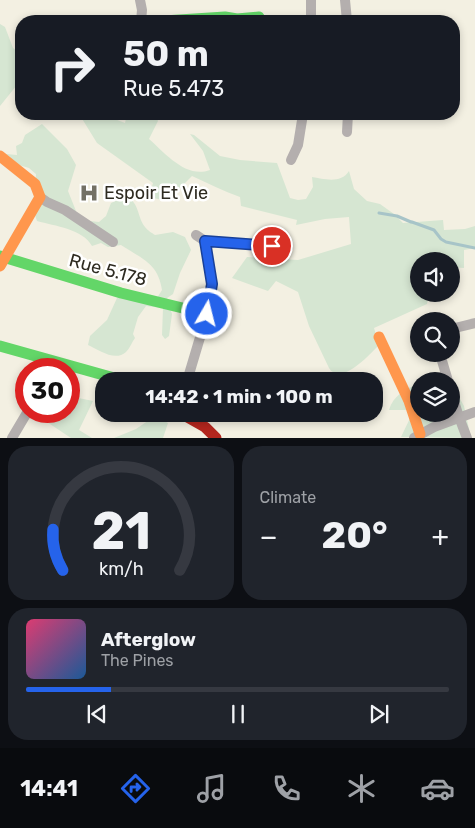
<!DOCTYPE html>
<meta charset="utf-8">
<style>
body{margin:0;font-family:Rubik,sans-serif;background:#20242c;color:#f1f3f6;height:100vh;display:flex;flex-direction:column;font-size:19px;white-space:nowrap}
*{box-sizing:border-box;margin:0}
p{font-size:16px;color:#9ea1a6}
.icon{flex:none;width:28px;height:28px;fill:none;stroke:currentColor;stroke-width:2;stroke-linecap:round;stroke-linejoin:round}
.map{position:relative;height:438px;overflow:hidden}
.sheet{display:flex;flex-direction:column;gap:8px;padding:8px;background:#0d0f14;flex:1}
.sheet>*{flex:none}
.banner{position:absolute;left:15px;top:15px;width:445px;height:105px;border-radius:20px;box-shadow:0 2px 8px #0003;background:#171b24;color:#f1f3f6;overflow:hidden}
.buttons{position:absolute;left:410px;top:252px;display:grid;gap:10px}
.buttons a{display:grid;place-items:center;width:50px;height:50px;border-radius:50%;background:#171b24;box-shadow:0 2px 8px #0003;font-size:25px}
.speed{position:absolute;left:15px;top:358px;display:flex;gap:10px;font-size:25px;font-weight:700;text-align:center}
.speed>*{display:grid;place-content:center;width:65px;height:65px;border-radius:50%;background:#171b24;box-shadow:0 2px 8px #0003;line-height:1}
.speed .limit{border:8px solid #d22;background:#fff;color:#111}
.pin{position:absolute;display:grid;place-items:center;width:42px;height:42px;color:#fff;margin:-21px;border:2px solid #fff;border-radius:50%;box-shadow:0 1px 5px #0007}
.me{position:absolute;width:55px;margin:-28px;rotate:8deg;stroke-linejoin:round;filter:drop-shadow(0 0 4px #0008)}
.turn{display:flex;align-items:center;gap:18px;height:105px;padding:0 25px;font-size:22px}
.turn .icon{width:65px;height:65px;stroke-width:2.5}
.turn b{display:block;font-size:35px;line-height:42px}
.big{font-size:38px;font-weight:700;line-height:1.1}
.sheet .tile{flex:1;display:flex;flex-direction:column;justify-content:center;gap:8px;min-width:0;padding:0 18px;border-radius:20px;background:#20242c}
.sheet .dial{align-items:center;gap:0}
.dial svg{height:130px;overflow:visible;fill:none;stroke:#363941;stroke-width:7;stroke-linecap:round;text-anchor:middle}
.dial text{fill:#f1f3f6;stroke:none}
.song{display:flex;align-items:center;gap:15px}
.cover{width:60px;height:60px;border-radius:8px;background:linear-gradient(135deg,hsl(340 70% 55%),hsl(210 70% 35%))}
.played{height:5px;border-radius:2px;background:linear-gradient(90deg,#2563eb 20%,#363941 20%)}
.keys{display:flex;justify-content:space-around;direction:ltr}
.heat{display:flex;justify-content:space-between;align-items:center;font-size:28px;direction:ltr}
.sheet .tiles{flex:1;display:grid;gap:8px;grid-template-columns:1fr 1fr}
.tile:last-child{grid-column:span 2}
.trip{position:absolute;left:95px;top:372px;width:288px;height:50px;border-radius:20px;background:#171b24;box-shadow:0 2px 8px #0003;font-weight:700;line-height:50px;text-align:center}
.menu{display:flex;height:80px;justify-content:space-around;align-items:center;background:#090b0e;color:#9ea1a6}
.menu .icon{width:35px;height:35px}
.menu .active{color:#2563eb}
.menu b{font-size:22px;color:#f1f3f6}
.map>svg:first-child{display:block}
.green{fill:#d6e6d2}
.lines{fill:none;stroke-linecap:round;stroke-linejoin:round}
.stream{stroke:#a7c4c8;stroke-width:3}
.street{stroke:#b4afae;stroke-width:10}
.fast{stroke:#63d668;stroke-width:11}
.slow{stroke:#ff974d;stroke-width:11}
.jam{stroke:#b3261e;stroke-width:11}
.route-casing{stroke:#184099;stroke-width:12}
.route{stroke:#2563eb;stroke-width:9}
.labels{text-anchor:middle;stroke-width:5;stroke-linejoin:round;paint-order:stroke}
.poi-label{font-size:18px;fill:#2e2b21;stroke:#fff;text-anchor:start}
.street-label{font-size:18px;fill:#2e2b21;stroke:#fff}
</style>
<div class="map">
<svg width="475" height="438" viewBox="0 0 475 438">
<rect width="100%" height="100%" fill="#f3f0e2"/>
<g class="green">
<path d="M0,24L5,27L13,48L21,54V80L0,106Z"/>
<path d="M76,114H102L125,123L127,114H155L158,121L149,139C165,153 186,179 210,170L203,151L190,134L194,135L220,156L240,160L277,163L290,198L298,200L306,199L313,187L312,177C324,179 341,184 349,171L354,189L367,201L380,204L394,214L403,223L443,220L444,230L465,229L475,226V248L464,250V268L451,267V261H419V294H429L427,304L374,328L379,345C370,354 341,387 329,368L309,326L298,292L276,281L268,291L232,278L247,257L298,260L351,244L349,217L325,219L296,225L297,220L241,206L240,197C223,191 208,183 192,176L167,201L149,197L153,183L97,143L81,117Z"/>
<path d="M42,124L67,149L76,165L68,191L78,216L90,221L99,222L106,216L111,203L126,196C140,203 137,217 145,227C147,230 152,233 155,235L173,232L185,237L191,250L180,273L173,294L167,298L172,314L169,336L165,339L162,335L163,308L146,306L138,317L133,334L135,338C132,342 130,348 126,352C115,362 99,350 88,345L90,336L107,320L117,298H157L162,290C158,263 142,259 121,245L108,247L101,243L92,246C83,229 55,226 37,221L34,212L36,174L29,168L19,165L6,154L17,155L16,146L22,143L25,135Z"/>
<path d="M451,383L464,406L471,438L401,437L414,410H389C393,396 406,388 419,384V414H451Z"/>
<path d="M69,396L93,401L79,430L92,438H71L35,414V411H69Z"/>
<path d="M155,416L168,423L163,438H114L136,429Z"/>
</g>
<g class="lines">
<g class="stream">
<path d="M379,213L397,216L411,222"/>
<path d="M412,222L434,230L441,239L446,242L475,248"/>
</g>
<g class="street">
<path d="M140,0L142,10L141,21"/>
<path d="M311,0V21"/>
<path d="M345,0L347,21"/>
<path d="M347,132L348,114"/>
<path d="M291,160L298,145L303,114"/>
<path d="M40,197L47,202L65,210L113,242"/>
<path d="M196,235L205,241L288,247"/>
<path d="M451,329L475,323"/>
<path d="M440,354L448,381"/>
<path d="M44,369L45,367"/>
<path d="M187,381L207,314L212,284L205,241"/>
<path d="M451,392L459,417L467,438"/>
<path d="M12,438L28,411"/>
<path d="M414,438L434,427L475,412"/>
</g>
<g class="fast">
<path d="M164,21L225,17L237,19L259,17"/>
<path d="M0,256L121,293L207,314"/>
<path d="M0,346L125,381"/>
</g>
<g class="slow">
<path d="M0,156L35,184L40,197L0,266"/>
<path d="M379,337L409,401L420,434"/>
</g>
<path class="jam" d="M182,414L205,427L216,438"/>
</g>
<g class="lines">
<g class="route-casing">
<path id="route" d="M207,314L212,284L205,241L272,246"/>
</g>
<use href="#route" class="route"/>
</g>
<defs>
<g id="hospital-bare" transform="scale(1.5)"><path d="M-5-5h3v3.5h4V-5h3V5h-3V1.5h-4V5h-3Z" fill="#737065" stroke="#fff" stroke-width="2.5" paint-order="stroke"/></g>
</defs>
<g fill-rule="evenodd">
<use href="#hospital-bare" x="89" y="193"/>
</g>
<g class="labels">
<g class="poi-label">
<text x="104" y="199">Espoir Et Vie</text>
</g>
<g class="street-label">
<text transform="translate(108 270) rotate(15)" y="6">Rue 5.178</text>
</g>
</g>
</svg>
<div class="buttons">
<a><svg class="icon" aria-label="sound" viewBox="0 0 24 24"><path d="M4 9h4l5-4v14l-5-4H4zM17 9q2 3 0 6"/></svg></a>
<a><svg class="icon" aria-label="search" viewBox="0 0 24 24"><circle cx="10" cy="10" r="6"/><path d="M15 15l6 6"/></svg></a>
<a><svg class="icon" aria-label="layers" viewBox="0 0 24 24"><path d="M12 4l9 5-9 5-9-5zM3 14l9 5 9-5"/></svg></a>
</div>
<div class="speed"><div class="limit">30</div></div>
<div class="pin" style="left:272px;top:246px;background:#d93025"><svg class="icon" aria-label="arrive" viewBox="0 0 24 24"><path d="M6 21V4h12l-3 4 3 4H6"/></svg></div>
<svg class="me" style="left:207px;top:314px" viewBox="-20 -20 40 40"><circle r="17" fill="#2563eb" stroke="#fff" stroke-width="3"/><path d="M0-11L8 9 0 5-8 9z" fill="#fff"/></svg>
<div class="trip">14:42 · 1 min · 100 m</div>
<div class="banner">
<div class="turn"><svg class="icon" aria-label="right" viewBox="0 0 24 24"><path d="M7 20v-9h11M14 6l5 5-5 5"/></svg><div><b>50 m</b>Rue 5.473</div></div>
</div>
</div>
<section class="sheet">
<div class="tiles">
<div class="tile dial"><svg viewBox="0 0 100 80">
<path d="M14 69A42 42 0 1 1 86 69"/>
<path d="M14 69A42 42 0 0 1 8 44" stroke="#2563eb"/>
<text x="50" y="56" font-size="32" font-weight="700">21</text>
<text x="50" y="72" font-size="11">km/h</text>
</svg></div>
<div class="tile"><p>Climate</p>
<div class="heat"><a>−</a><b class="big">20°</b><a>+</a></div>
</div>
<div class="tile">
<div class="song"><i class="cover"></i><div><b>Afterglow</b><p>The Pines</p></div></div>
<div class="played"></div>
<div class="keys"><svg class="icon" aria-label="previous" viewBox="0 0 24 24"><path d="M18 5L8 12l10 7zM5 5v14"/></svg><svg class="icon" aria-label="pause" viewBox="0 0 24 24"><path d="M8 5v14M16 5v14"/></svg><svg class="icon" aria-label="next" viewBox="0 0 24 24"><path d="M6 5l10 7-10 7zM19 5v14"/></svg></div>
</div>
</div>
</section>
<nav class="menu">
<b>14:41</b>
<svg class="icon active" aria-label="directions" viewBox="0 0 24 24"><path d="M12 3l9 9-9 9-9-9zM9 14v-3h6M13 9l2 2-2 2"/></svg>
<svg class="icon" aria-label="music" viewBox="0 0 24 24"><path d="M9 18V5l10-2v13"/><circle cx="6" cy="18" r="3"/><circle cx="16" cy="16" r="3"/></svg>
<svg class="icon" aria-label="phone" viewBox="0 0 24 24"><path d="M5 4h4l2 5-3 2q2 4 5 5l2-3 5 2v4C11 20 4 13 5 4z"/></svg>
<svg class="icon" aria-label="climate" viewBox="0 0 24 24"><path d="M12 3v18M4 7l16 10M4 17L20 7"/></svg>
<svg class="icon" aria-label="car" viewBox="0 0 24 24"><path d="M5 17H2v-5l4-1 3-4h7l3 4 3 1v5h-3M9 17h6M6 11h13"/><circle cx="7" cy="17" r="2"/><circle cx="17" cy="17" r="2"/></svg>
</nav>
